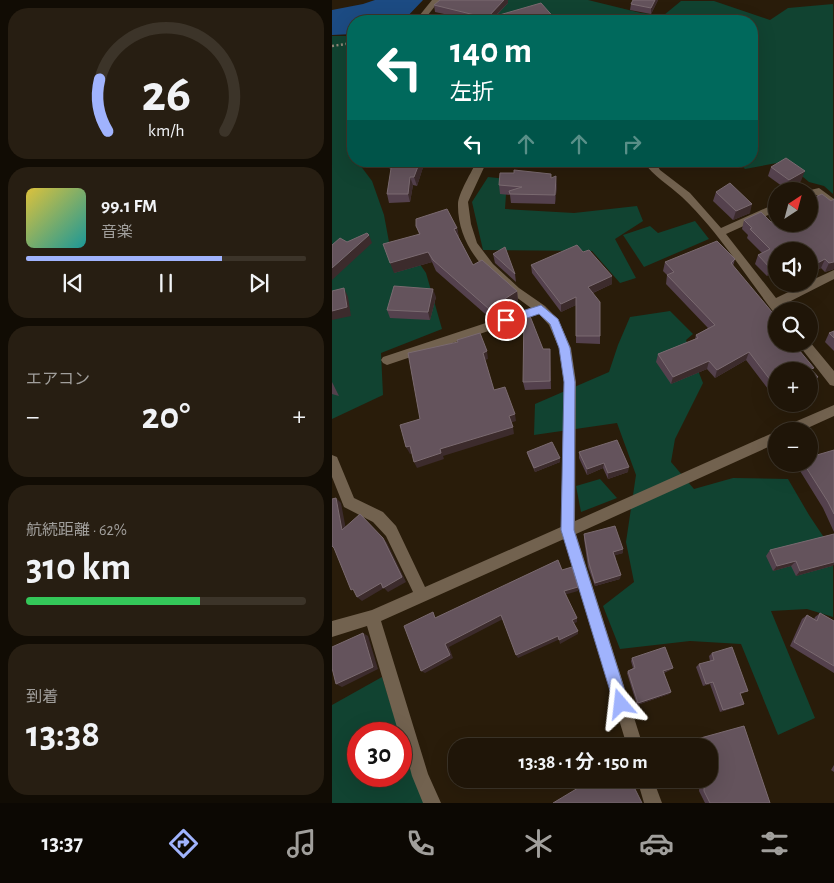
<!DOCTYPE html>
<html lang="ja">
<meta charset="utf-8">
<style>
body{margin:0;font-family:"Alegreya Sans","Noto Sans JP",sans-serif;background:#271e12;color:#f1f3f6;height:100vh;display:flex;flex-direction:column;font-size:19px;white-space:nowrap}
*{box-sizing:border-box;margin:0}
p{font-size:16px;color:#a19f9c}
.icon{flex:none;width:28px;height:28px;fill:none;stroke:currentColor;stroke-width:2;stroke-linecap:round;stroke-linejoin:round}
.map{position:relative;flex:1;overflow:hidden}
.side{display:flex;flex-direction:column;gap:8px;padding:8px;background:#110c04;width:332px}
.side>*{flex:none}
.hud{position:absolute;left:15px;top:15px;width:411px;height:152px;border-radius:20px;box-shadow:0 5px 20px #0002,0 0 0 1px #3c3429;background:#00695c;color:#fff;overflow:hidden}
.needle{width:32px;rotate:36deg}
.buttons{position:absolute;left:436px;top:182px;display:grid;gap:10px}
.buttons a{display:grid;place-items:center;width:50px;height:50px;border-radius:50%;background:#1f1508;box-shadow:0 5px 20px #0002,0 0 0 1px #3c3429;font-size:25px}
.speed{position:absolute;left:15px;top:722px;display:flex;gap:10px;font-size:25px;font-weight:700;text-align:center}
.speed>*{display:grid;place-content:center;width:65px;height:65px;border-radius:50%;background:#1f1508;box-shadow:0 5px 20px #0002,0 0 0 1px #3c3429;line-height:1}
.speed .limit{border:8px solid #d22;background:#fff;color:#111}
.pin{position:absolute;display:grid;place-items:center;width:42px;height:42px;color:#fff;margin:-21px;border:2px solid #fff;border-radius:50%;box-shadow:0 1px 5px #0007}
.me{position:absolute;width:55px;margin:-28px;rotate:343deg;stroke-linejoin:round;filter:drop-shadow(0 0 4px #0008)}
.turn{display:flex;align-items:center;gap:18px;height:105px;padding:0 20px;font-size:22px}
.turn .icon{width:65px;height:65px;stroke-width:2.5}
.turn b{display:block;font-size:35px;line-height:42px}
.lanes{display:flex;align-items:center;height:48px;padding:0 20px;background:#0003;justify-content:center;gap:25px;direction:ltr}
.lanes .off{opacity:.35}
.big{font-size:38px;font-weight:700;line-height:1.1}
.side .widget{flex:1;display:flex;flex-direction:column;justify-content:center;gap:8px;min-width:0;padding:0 18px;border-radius:20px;background:#271e12}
.side .dial{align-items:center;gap:0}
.dial svg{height:130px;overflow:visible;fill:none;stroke:#3c3429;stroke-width:7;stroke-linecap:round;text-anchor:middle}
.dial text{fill:#f1f3f6;stroke:none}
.song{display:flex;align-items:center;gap:15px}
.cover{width:60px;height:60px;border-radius:8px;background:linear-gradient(135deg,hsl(50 70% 55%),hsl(180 70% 35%))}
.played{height:5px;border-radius:2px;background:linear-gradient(90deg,#a0b3fd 70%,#3c3429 70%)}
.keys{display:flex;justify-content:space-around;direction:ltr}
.heat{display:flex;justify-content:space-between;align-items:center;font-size:28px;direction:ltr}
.charge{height:8px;border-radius:4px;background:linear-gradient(90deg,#34c759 62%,#3c3429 0)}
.trip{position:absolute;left:116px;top:738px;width:270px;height:50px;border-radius:20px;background:#1f1508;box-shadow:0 5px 20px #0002,0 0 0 1px #3c3429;font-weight:700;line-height:50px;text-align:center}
.tab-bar{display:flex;height:80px;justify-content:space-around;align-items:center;background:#0c0803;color:#a19f9c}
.tab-bar .icon{width:35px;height:35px}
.tab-bar .current{color:#a0b3fd}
.tab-bar b{font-size:22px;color:#f1f3f6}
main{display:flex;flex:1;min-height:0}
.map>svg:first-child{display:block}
.green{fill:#114331}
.water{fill:#1c4b83}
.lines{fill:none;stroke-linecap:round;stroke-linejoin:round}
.path{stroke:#918778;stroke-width:2.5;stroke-dasharray:2 2.5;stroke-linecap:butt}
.minor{fill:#72624f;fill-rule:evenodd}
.wall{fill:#54414d}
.shaded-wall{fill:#3c2b2c}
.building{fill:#64535c;stroke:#7a6a70}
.route{fill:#a0b3fd;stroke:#6874a4}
</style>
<main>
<section class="side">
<div class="widget dial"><svg viewBox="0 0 100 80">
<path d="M14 69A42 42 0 1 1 86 69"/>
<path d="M14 69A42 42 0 0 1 9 37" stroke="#a0b3fd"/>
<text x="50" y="56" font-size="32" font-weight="700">26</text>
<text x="50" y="72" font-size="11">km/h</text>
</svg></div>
<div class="widget">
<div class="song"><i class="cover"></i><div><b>99.1 FM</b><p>音楽</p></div></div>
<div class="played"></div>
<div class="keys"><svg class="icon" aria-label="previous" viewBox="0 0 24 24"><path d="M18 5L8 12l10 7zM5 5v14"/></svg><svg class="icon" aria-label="pause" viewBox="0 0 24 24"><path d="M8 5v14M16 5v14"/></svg><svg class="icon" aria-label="next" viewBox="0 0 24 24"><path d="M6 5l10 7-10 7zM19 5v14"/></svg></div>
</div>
<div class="widget"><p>エアコン</p>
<div class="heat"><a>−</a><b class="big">20°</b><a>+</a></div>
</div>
<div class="widget"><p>航続距離 · 62%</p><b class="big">310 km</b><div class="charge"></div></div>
<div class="widget"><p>到着</p><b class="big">13:38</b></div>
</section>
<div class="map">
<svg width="502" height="803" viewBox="0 0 502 803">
<rect width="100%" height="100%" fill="#291c0a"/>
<g class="green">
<path d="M138,0H256L309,13L332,15L349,1H382L438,20L456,8L501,4V194L492,186L477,182L458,166L450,162L413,169L406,161H420V21H116L115,20Z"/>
<path d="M0,36H21V161H25L40,181L52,215L57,242L72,241L94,273L110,329L49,353L51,395L0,419Z"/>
<path d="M156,177L175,179L173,209L242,213L305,206L311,221L283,239L304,278L288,283L260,251L151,250L140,202Z"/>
<path d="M363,221L377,239L312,267L291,235L318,226L326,233Z"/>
<path d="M338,311L361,334L354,340L371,383L343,439L339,462L362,489L401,478L456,479L477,515L501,551V617L475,609L439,611L483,718L446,735L409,644L358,641L288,649L271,606L302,582L294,542L304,475L285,423L202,435L203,404L277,372L286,345L298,317Z"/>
<path d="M268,479L285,498L249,512L244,486Z"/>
<path d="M50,677L68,734H26V776H69V737L82,779L93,803H0V705Z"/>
</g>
<path class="water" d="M43,0H91L71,21H21V34L0,35V10L31,4Z"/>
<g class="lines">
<path class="path" d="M0,46L21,43"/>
<g class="minor">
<path d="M100,0H108L91,21H83Z"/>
<path d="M145,161H155L136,202L139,224L145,243L161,264L187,288L213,306L226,319L239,348L244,382L243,521L445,431V443L244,534L311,746H295L232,539L49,621L96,774L109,803H91L80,776L69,734H67L35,626L0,637V621L40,610L81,592L54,536L41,522L12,507L0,477V455L5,457L22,498L51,512L64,526L93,587L229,527L232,382L227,348L217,325L207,314L55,365L51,363L49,360L51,357L199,308C164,283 125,251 126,204C126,194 140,171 145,161Z"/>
<path d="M311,161H322L328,170L358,193L389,228L445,203V211L394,234L444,298L473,284H478V281L502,270V279L449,306L453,311H445V315L443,314C413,275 386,231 350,197C337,185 322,177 311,161Z"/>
<path d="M487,188L502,199V208L485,195L478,196V191H474Z"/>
<path d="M478,342L502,371V386L498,385L466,344H478Z"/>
<path d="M502,405V416L469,431H450L451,427Z"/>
<path d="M305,779H321L330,803H312Z"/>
</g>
</g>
<g class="wall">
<path d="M326,0L319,14L298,10L299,4Z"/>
<path d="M176,3L164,16L225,21H144L103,12L102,5Z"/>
<path d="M41,161H93L85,186L81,185L78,202L57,203L55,194L59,169Z"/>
<path d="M357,161H372L367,166Z"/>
<path d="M439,167L469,181L454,189L436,176Z"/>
<path d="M219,178L225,185L223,204L179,203L178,195L168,194L167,185Z"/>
<path d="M384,192L418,213L401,220L381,201Z"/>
<path d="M478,199L502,269L493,272L489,268L478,274V251H445V272L435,276L423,264L426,255L430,253L415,238L416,235L410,229L412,220L478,224Z"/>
<path d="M84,226L125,228L127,238L141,265L185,291L186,301L159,319L104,271L100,262L62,273L87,234Z"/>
<path d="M251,252L280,284L261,293L268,336V344L244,343V305L229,312L200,273L199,265Z"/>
<path d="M161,254L183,274L184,282L163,263Z"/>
<path d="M403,259L401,266L445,344L480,371L481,385L478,387V371H445V397L441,391L439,393L414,360L383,378L375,369L339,384L324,362L326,354L363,339L364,335L376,328L334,284L335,275L331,271L333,262Z"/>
<path d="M104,297L98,320L58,318L55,310Z"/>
<path d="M502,331V351L493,342L497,333Z"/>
<path d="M211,349H218L219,389L193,390L191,382Z"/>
<path d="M0,382L7,396L0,394Z"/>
<path d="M502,450V532L491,508L465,466L466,464H478Z"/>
<path d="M195,452L228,462L203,472L196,456Z"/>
<path d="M247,452L296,472L276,479L271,468L255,475L247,458Z"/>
<path d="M252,534L291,553L283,555L288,579L263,586L256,567L252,539Z"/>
<path d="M438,550L500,566L464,576L459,566L441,571L434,556Z"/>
<path d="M488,613L502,621V673L458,646L470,619L475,615L482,619L483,617Z"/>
<path d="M380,653L412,693L408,694L412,704L408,706L388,712L378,684L371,686L364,667L367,664L378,661L377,656Z"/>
<path d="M300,658L341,668L338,670L332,673L339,692L337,694L305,705L295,673L296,671L301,668L299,661Z"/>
<path d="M412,726L438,803H373L367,791L368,779H378V746H362L361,741Z"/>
<path d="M502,765V772L499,770Z"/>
</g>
<g class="shaded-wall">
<path d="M172,0H176V3L159,20L157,18V21H155V18Z"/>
<path d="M323,0H326L319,14V8Z"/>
<path d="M88,161H93L85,186L82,177Z"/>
<path d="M368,161H372L367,166Z"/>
<path d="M473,171L469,181L454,189L457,180Z"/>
<path d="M224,176L225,185L223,204V195Z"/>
<path d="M78,177L81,185L78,202L76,194Z"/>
<path d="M420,204L418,213L401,220L404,211Z"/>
<path d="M125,228L127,238L122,229Z"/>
<path d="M37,235L40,243L0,280V268Z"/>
<path d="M96,252L100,262L62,273L58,263Z"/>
<path d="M493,259L489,268L478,274V267Z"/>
<path d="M502,262V269L493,272L497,263Z"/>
<path d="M445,265V272L435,276L438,268Z"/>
<path d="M280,276V284L256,295V287Z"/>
<path d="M12,288L16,297L19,316L0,320V311Z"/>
<path d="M101,289L104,297L98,320L96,312Z"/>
<path d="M185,291L186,301L159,319L157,309Z"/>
<path d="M244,297V305L229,312V304Z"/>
<path d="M155,351L156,359L153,360L151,353Z"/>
<path d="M417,352L414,360L383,378L385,370Z"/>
<path d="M377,361L375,369L339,384L341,377Z"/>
<path d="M486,377L481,385L478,387V381Z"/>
<path d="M444,384L441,391L439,393L442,385Z"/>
<path d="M183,414L184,421L178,423L177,416Z"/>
<path d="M181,427L182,434L111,456L112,459L85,468L82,462L108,449Z"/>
<path d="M78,446L81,453L78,454L74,447Z"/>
<path d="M228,458V462L203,472L202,468Z"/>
<path d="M272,463L271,468L255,475V469Z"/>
<path d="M297,467L296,472L276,479V473Z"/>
<path d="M4,498L9,503L15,535L10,530Z"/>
<path d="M51,538L55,543L74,582L56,592L52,588L30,601L25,597Z"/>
<path d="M291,549V553L281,556V552Z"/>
<path d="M464,561L459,566L441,571L445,566Z"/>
<path d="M502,561V565L500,566L464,576L468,571Z"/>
<path d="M289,575L288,579L263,586V583Z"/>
<path d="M246,587V591L232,595V591Z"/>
<path d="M169,615L171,619L117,647L121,658L93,673L89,671L113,644Z"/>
<path d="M245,618V622L241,624L240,620Z"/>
<path d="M246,631V634L228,644L227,640Z"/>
<path d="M31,633L36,636L46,669L10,687L4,684Z"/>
<path d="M226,636V640L186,658L184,655Z"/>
<path d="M341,668L338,670L329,673L331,671Z"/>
<path d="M381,682L378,684L371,686L374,684Z"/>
<path d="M339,692L337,694L305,705L306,703Z"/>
<path d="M412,704L408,706L388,712L391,710Z"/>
</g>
<g class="building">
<path d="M108,0H172L155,18L102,5Z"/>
<path d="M301,0H323L319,8L299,4Z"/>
<path d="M209,3L225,21H160L157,18Z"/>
<path d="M454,158L473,171L457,180L439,167Z"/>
<path d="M58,161H88L82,177H78L76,194H55L60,162Z"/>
<path d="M182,170L219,174V178L224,176L223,195L178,194L177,191L190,187L167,185L168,173H182Z"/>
<path d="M398,183L420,204L404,211L384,192Z"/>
<path d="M490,194L499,201L502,199V262L497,263L493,259L478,267V251H445V265L438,268L426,255L438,249L418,229L420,228L412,220L429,212L439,222L445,220V224H478V199Z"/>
<path d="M115,209L125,228L122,229L141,265L150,260L185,291L157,309L101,260L96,252L58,263L51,244L88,234L84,226V219Z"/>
<path d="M35,233L37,235L0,268V245L8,238L15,242Z"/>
<path d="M385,241L403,259L399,263L445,318V344H462L482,368L479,369L486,377L478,381V371H445V385L444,384L442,385L417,352L385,370L377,361L341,377L326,354L366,338L364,335L383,325L335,275L342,272L333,262Z"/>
<path d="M245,245L251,252L257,250L280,276L256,287L268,302V336H244V297L229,304L199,265Z"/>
<path d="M173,247L183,274L161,254Z"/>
<path d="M62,286L101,289L96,312L55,310Z"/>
<path d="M12,288L15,307L0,311V291Z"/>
<path d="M196,311L211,349H218V381L191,382L192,312Z"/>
<path d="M502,331V338L497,333Z"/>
<path d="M148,333L155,351L151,353L162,390L173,387L183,414L177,416L181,427L108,449L109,453L82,462L78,446L74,447L68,425L88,419L76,353L126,342L125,340Z"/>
<path d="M285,440L297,467L276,473L272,463L255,469L247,452Z"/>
<path d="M220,442L228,458L202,468L195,452Z"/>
<path d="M502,450V514L496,502L472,464H478V457Z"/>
<path d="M4,498L10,530L28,514L51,538L70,577L51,588L49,583L25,597L21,589L19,590L2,548L0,546V499Z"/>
<path d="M283,526L291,549L281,552L289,575L263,583L257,563L252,534Z"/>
<path d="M502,534V562L468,571L464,561L445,566L438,550Z"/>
<path d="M226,560L230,570L240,567L246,587L232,591L245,618L240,620L246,631L227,640L226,636L184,655L169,615L113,644L118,655L89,671L72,626L101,612L103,618Z"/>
<path d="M488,613L502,621V666L462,642L475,615L485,621Z"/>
<path d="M31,633L41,667L4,684L0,668V647Z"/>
<path d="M333,647L341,668L331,671L339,692L306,703L296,671L303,668L300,658Z"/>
<path d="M400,647L416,691L408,693L412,704L391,710L381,682L374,684L367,664L382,660L380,653Z"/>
<path d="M412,726L438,803H378L372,791V779H378V746H367L365,739Z"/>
<path d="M242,779H289L292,785L299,781L310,803H221L246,788Z"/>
</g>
<path class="route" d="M209,305L226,319L238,348L243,382L242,530L297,704L294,709L289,712L284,709L282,704L229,530L232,382L227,348L218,324L207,314L174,325L169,320L171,317Z"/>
</svg>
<div class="buttons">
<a><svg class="needle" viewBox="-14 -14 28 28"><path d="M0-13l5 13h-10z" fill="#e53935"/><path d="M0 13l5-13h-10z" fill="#a19f9c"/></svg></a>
<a><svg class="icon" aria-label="sound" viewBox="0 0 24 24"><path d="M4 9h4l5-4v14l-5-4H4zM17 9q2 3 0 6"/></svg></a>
<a><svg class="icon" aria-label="search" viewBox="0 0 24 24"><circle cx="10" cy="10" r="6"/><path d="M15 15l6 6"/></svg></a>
<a>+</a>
<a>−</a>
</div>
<div class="speed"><div class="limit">30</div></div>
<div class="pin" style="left:174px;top:320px;background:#d93025"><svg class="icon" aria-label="arrive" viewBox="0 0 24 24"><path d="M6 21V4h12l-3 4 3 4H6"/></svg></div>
<svg class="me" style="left:289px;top:704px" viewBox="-20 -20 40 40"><path d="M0-17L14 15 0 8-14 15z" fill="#a0b3fd" stroke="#fff" stroke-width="4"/></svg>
<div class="trip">13:38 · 1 分 · 150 m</div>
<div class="hud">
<div class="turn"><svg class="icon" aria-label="left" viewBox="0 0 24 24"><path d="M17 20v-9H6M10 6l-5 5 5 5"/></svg><div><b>140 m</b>左折</div></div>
<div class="lanes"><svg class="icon" aria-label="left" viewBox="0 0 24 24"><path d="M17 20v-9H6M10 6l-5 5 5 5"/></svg><svg class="icon off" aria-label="ahead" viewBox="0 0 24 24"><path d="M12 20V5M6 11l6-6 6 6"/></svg><svg class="icon off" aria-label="ahead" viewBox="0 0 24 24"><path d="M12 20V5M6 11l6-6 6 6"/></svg><svg class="icon off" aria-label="right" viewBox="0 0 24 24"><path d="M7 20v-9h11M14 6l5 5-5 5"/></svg></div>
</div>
</div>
</main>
<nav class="tab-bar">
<b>13:37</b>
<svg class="icon current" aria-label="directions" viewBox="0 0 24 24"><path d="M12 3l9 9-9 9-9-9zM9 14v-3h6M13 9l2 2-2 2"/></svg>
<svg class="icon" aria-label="music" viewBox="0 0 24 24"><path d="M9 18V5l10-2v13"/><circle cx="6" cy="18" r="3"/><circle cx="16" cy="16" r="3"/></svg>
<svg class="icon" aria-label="phone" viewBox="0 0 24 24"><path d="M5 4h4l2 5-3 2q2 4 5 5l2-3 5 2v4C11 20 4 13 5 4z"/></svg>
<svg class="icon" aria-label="climate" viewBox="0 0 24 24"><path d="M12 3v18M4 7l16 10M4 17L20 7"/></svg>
<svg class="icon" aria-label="car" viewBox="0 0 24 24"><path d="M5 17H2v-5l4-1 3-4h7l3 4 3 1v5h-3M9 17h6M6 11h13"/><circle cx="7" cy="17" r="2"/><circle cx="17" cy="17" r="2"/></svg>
<svg class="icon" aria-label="filters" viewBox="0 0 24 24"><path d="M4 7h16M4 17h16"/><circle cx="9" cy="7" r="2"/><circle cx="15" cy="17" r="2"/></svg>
</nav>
